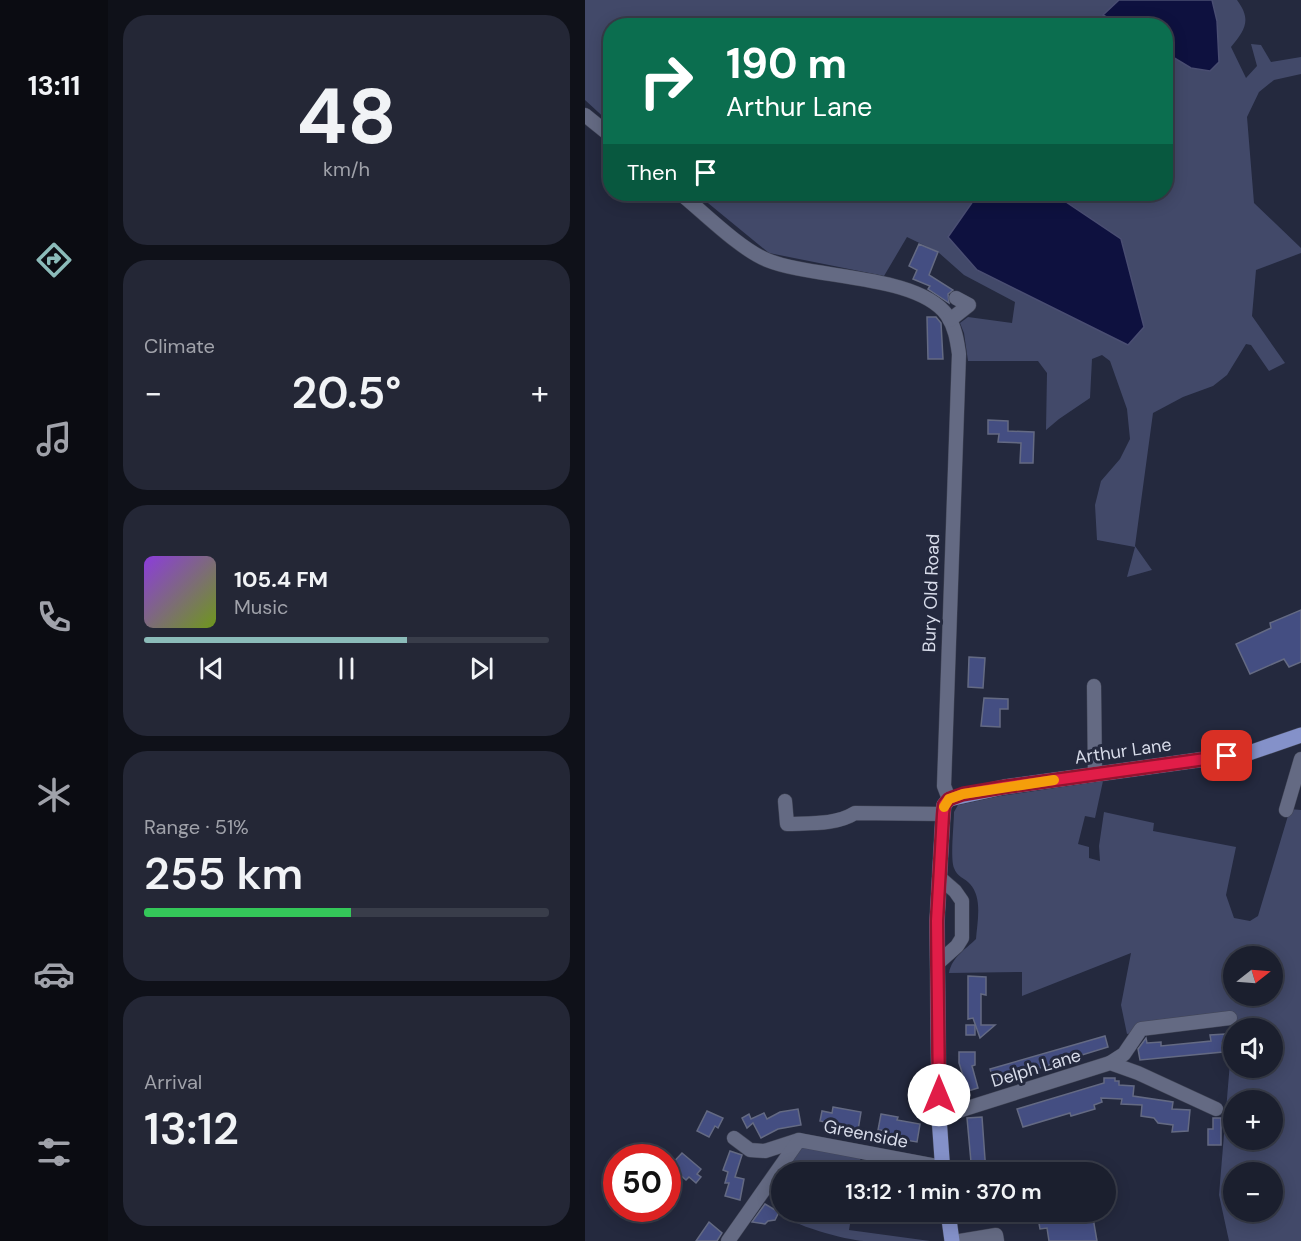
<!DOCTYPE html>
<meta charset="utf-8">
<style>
body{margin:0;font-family:"DM Sans",sans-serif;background:#242736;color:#f1f3f6;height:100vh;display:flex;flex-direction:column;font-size:22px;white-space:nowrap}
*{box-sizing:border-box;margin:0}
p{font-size:20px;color:#a0a2aa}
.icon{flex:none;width:33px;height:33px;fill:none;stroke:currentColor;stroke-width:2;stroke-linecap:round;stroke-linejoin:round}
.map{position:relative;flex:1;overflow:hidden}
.drawer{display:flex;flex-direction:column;gap:15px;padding:15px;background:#0f1119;width:477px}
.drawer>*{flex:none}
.banner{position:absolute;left:18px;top:18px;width:570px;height:183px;border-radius:24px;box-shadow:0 3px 15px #0003,0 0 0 2px #393d4a;background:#0b6e4f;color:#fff;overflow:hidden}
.needle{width:39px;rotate:73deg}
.fabs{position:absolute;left:638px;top:946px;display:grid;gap:12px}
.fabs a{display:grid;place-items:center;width:60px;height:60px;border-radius:50%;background:#1b1f2e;box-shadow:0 3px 15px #0003,0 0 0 2px #393d4a;font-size:30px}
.speed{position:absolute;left:18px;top:1144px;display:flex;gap:12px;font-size:30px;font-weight:700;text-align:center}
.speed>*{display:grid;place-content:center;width:78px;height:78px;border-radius:50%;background:#1b1f2e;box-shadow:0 3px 15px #0003,0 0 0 2px #393d4a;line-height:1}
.speed .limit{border:9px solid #d22;background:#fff;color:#111}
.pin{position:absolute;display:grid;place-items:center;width:51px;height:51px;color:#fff;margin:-26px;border-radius:12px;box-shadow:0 3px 9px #0006}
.me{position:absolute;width:66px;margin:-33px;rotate:0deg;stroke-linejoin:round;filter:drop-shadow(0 0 4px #0008)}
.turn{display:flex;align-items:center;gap:21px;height:126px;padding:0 24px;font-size:27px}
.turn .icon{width:78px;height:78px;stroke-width:2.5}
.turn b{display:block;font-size:42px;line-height:51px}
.then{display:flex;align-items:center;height:57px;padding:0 24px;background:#0003;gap:12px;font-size:22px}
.big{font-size:45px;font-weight:600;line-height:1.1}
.drawer .widget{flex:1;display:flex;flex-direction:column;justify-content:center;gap:9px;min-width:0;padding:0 21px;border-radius:24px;background:#242736}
.drawer .dial{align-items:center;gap:0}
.dial b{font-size:78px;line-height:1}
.song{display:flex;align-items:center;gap:18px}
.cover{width:72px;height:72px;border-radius:9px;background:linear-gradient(135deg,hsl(270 70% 55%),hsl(80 70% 35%))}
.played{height:6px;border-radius:3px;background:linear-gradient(90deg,#8bbbb9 65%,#393d4a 65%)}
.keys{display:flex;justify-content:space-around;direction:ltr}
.heat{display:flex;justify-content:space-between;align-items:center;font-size:33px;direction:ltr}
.charge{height:9px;border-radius:4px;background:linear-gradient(90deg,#34c759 51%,#393d4a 0)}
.trip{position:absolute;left:186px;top:1162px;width:345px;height:60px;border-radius:30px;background:#1b1f2e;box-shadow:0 3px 15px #0003,0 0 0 2px #393d4a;font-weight:600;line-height:60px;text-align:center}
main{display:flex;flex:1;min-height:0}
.tab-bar{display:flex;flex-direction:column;width:108px;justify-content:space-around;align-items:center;background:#0b0c12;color:#a0a2aa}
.tab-bar .icon{width:42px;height:42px}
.tab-bar .selected{color:#8bbbb9}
.tab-bar b{font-size:27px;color:#f1f3f6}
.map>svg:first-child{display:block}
.green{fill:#424969;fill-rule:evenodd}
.water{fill:#0e113f;stroke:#4a4e72;stroke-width:1.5}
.building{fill:#444e82;stroke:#646a83;stroke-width:1.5}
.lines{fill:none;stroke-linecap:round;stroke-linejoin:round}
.minor-casing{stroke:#424657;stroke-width:15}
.major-casing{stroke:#424657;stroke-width:16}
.minor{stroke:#646a83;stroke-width:14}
.major{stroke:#8491c9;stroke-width:15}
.route-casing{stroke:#92132f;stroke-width:15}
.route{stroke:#e11d48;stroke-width:10}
.slow{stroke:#f59e0b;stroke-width:10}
.labels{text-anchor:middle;stroke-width:6;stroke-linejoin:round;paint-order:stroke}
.street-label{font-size:18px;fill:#d7dbe9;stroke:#24293e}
</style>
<main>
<nav class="tab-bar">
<b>13:11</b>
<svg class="icon selected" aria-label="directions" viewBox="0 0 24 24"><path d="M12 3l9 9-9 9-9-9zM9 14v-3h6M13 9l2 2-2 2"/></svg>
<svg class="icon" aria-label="music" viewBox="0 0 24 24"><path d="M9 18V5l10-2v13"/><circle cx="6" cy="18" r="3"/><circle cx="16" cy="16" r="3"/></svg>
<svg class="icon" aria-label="phone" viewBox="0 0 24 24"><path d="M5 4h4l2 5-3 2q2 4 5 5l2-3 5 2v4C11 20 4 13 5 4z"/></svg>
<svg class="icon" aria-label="climate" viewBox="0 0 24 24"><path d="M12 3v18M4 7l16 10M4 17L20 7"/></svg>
<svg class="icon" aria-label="car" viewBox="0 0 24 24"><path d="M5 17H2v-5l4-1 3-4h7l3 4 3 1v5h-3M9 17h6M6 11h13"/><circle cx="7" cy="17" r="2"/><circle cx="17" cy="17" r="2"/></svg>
<svg class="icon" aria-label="filters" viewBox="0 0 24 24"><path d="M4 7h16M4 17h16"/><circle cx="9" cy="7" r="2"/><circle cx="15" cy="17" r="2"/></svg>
</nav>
<section class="drawer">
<div class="widget dial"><b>48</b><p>km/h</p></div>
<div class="widget"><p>Climate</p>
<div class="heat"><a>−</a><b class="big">20.5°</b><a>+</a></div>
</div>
<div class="widget">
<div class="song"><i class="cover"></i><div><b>105.4 FM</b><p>Music</p></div></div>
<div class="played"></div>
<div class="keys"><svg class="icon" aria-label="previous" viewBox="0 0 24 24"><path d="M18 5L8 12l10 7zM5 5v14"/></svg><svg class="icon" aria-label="pause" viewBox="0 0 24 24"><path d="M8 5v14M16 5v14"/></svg><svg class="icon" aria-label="next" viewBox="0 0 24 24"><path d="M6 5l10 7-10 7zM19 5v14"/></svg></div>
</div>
<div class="widget"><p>Range · 51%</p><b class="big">255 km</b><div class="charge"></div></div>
<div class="widget"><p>Arrival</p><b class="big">13:12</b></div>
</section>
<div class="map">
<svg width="716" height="1241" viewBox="0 0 716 1241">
<rect width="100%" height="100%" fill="#24293e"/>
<g class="green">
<path d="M0,0H534L518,15L536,25L26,26L25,123L0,100Z"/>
<path d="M627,0H652C667,20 660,30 646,47L661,78L672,66L666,44L676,45L686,62L716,57V74L689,80L674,92L662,117L669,203L716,248V253L671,270L667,316L700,363L684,371L666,345L661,344L642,375L628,386L598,397L568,413L550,546L567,570L542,577L550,547L512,540L510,505L516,481L535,459L545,439L542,409L525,361L517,355L507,359L505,398L474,419L461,430L462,373L453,361H383L379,333L375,323L383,317L427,323L430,302L379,275L353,252L322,237L299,276L184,253L112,194H393L364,237L536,239L469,194H580L581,53L606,68L625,71L634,62L632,21Z"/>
<path d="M518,781L510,818L500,816L493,844L504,847V858L515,861L514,846L519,812L569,823L568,831L651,847L641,895L649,918L665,921L673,916L705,809L716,810V1241H644L634,1195L649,1014L542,1034L536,1005L546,953L437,996V972L364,973C367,957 380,950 391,939C392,923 398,898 385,884C380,878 372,877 369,868C365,858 369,824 369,812L373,805L415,796ZM648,957H687V996H648ZM648,1029H687V1068H648ZM648,1101H687V1140H648ZM648,1173H687V1212H648Z"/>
<path d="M219,1146L276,1156L273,1173H197L215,1148Z"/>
<path d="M196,1209V1212H228L235,1214V1212H267L264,1230L345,1241C323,1241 301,1241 279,1241C261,1240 204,1225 195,1212Z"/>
</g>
<g class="water">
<path d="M534,0H627L632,21L634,62L625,71L606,68L581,53L580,26L536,25L518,15Z"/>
<path d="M393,194H469L536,239L559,327L543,345L392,270L363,237Z"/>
</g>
<g class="building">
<path d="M334,244L353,252L344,275L368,290L363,294L364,303L343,289L345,286L328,279L332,270L324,266Z"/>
<path d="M342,317H351L356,323L358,359H343Z"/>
<path d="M403,420L423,421V431L449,432L448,463H435L436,443L413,442L414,434H403Z"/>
<path d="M716,610V662L704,667L699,659L665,674L651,644L686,628L685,623Z"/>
<path d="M384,657L400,658L398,688L383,687Z"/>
<path d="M399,698L423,699V709H415V727L396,726Z"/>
<path d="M383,976L401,977V995L396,994V1025H410L395,1038L388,1018L383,1019Z"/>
<rect x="381" y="1025" width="9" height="10"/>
<path d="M640,1034L641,1043H637L638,1052L555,1060L553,1049L561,1038L562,1043L576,1042V1046L626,1041L625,1035Z"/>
<path d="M520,1036L523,1047L409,1082L405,1069Z"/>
<path d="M374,1052H390V1065L387,1066L393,1088L383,1091L374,1063Z"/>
<path d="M519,1078H530V1081H534V1085L549,1086L548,1096L588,1102L587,1109L605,1110L603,1131L587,1132L588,1125L573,1123L569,1118L556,1116L557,1105L536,1104L537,1099L516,1098L517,1102L509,1105L510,1109L486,1116L485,1113L438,1127L432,1109L519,1083Z"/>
<path d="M248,1107L276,1112L273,1130L235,1121L237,1111L247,1113Z"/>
<path d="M213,1109L216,1125L193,1129L176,1138L168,1123L162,1128L157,1118L164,1114L166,1119L179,1113L182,1119L195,1112Z"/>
<path d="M122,1111L138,1118L133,1128L130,1126L124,1137L112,1131Z"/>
<path d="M296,1114L313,1117L312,1120L335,1124L332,1142L302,1137L303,1131L293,1130Z"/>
<path d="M397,1117L401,1173H387L382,1118Z"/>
<path d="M628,1118H636V1145H623V1129H628Z"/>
<path d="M145,1151L157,1155L150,1177L159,1179L155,1200L140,1196L144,1183H140L143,1172L138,1170Z"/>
<path d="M97,1153L116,1169L112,1174L116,1177L111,1183L104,1177L101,1180L85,1166Z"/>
<path d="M180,1204L192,1211L193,1214L190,1220L183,1221L180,1224L167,1222Z"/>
<path d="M386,1212H399L400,1222L388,1223Z"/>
<path d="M452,1212H507L512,1241H464L462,1228L455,1229Z"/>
<path d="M124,1222L137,1233L132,1241H111Z"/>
</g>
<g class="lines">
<g class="minor-casing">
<g id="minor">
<path d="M0,115L26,136"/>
<path d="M96,194C119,213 155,249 182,260C228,279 332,274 362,315C370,327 372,340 374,354L359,786L364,799"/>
<path d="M365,320L384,305L371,298"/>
<path d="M509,686L510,774"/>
<path d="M200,801L202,824C225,823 251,825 270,813L358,814"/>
<path d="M701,810L716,759"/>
<path d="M353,963L372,946L377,938V901L370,891L355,878"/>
<path d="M525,1063L539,1054L556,1029L645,1018"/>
<path d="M354,1117L525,1063L553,1073L631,1109"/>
<path d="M149,1138L165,1150L180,1151L214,1140"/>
<path d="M143,1241L214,1140L357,1167"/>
<path d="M375,1241L411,1235L412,1241"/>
</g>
</g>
<g class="major-casing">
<g id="major">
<path d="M358,1173L354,1117L352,921L358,814L359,805L364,799L419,787L664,753L716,735"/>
<path d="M363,1212L367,1241"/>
</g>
</g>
<use href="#minor" class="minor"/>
<use href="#major" class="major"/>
</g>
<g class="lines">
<g class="route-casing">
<path id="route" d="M354,1095L352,921L358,814L359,805L364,799L378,794L419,787L642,756"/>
</g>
<use href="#route" class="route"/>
<path class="slow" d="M359,807L364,799L378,794L469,780"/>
</g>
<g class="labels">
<g class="street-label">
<text transform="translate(346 593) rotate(-88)" y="6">Bury Old Road</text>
<text transform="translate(538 751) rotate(-8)" y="6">Arthur Lane</text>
<text transform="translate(451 1068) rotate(-17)" y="6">Delph Lane</text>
<text transform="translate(281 1134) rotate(11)" y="6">Greenside</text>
</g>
</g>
</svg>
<div class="fabs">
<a><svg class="needle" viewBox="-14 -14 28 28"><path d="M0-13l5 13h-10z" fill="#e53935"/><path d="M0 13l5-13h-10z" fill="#a0a2aa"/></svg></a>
<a><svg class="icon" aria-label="sound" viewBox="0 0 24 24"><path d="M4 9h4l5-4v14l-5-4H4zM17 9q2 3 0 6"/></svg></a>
<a>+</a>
<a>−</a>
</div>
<div class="speed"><div class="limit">50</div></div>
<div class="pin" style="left:642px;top:756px;background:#d93025"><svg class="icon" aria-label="arrive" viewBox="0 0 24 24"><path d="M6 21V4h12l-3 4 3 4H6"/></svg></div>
<svg class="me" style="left:354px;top:1095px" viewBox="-20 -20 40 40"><circle r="19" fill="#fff"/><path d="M0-13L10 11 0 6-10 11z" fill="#e11d48"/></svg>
<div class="trip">13:12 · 1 min · 370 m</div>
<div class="banner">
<div class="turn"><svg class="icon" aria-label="right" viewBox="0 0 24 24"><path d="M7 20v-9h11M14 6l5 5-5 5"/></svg><div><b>190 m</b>Arthur Lane</div></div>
<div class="then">Then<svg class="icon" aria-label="arrive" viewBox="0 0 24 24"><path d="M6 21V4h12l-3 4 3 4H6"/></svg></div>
</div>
</div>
</main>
